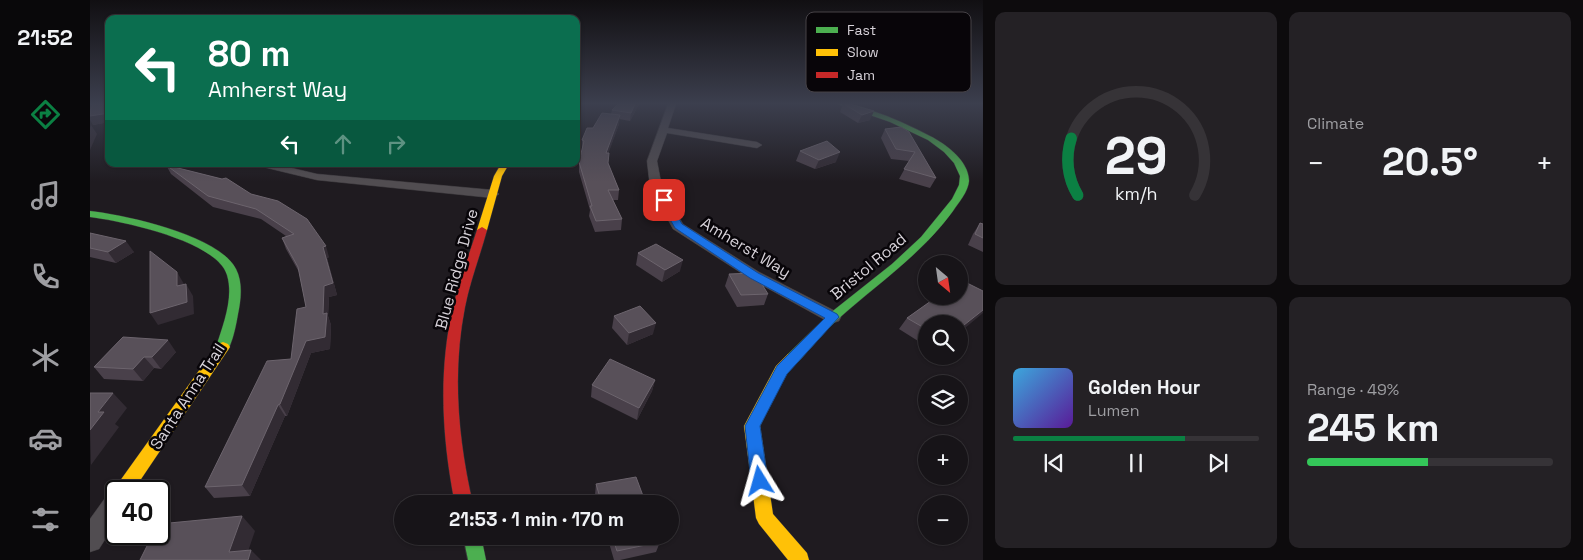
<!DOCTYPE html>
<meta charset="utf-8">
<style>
body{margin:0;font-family:"Space Grotesk",sans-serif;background:#242125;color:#f1f3f6;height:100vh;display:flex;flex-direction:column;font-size:19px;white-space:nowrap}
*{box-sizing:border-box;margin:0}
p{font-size:16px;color:#9e9ea2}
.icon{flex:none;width:28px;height:28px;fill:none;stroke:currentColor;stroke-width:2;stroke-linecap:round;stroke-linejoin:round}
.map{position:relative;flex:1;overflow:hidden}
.sheet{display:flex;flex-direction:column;gap:12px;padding:12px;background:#0d0b0d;width:600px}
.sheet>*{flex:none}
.guide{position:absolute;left:15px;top:15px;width:475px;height:152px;border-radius:10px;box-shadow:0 1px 4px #0004,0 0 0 1px #363337;background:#0b6e4f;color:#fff;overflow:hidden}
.needle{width:32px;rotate:151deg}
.controls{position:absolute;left:828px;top:255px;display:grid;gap:10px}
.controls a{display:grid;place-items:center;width:50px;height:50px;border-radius:50%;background:#171418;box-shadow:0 1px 4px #0004,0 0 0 1px #363337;font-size:25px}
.speed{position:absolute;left:15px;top:480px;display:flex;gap:10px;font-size:25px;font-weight:700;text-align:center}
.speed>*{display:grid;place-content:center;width:65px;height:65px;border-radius:50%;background:#171418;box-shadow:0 1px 4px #0004,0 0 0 1px #363337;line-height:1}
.speed .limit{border:2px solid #111;border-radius:8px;background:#fff;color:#111}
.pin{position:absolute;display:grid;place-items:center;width:42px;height:42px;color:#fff;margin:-21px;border-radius:10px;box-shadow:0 2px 8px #0006}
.me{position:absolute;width:55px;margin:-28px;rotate:352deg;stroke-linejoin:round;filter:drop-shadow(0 0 4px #0008)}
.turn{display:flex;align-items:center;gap:18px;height:105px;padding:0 20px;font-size:22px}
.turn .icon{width:65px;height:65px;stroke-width:2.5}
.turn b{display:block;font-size:35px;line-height:42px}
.lanes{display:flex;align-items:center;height:48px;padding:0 20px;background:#0003;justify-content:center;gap:25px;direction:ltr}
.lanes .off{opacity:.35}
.big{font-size:38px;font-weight:700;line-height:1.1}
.sheet .card{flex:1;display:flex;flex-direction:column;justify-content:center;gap:8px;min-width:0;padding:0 18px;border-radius:10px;background:#242125}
.sheet .dial{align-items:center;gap:0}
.dial svg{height:130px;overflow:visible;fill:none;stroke:#363337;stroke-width:7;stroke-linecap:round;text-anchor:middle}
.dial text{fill:#f1f3f6;stroke:none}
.song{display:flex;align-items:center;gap:15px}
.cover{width:60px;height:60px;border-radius:8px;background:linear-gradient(135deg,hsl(200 70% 55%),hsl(270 70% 35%))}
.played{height:5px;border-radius:2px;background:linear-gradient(90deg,#0b8043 70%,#363337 70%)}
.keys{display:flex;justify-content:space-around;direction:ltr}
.heat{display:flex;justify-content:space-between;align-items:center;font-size:28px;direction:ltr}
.charge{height:8px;border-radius:4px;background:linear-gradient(90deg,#34c759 49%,#363337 0)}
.sheet .tiles{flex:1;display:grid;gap:12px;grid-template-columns:repeat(2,1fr)}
.trip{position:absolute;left:304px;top:495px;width:285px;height:50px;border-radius:25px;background:#171418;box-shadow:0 1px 4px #0004,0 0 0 1px #363337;font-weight:700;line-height:50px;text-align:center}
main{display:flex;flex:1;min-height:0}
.dock{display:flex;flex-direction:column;width:90px;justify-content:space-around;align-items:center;background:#09080a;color:#9e9ea2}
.dock .icon{width:35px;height:35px}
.dock .active{color:#0b8043}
.dock b{font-size:22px;color:#f1f3f6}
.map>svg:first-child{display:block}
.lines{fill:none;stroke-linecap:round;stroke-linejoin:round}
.street-casing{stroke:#3a373b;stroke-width:1}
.fast-casing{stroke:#3a373b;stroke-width:1}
.slow-casing{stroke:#3a373b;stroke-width:1}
.jam-casing{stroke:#3a373b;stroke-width:1}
.street{fill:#514d51;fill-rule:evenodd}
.fast{fill:#4caf50;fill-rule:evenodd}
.slow{fill:#ffc107;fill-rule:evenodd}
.jam{fill:#c62828;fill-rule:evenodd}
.wall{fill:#49404a}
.shaded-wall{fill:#322b33}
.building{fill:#585059;stroke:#6c646d}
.route{fill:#1a73e8;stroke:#114b97}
.labels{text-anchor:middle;stroke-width:5;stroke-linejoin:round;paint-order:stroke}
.street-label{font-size:16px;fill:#d7d2d9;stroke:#080509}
.key{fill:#080509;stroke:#464247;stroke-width:1}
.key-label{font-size:14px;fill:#d7d2d9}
</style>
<main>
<nav class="dock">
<b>21:52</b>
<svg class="icon active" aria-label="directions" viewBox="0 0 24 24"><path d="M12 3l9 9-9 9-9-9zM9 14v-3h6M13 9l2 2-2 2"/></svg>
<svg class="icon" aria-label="music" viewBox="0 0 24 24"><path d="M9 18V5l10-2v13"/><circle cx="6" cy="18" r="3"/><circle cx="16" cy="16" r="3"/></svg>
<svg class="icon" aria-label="phone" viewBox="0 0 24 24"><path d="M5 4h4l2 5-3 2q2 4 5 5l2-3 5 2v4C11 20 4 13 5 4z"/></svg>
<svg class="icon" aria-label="climate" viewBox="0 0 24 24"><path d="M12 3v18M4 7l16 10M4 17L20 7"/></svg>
<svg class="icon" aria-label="car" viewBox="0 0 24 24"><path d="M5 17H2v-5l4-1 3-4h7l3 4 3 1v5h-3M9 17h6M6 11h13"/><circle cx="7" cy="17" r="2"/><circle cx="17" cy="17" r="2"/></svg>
<svg class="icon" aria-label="filters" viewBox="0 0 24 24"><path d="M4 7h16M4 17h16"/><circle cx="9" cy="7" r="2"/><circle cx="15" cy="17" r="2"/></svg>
</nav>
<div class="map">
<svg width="893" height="560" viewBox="0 0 893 560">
<rect width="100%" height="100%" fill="#1f1b20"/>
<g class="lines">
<g class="street-casing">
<g id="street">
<path d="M578,104H586L578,128L667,142L672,145L667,148L577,133L567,161L572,187L593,224L669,272L749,313L751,317L749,321L743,323L737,321L659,278L583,229L560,187L557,161Z"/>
<path d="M168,164H185L227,174L403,190L409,194L403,198L227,180L169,166Z"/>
<path d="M26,491V522L9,549L0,552V519L18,494L26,491H28Z"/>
</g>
</g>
<g class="fast-casing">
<g id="fast">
<path d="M748,104C770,102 820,125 840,136C856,144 879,161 879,181C878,192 869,202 863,211C831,255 787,284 747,320C733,333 721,348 708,362L703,363L698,362L696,358L698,354L739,314L802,264L831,237L862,199L869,185L870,176L864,163L854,152L838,140L800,122Z"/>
<path d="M0,211C35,215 129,235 146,269C153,283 151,299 148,314C146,326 143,340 138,350L133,352L128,350L126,347C133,325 144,298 137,275C127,241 32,221 0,217Z"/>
<path d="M373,536H391L396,560H378Z"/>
</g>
</g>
<g class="slow-casing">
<g id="slow">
<path d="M411,164H419L412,176L397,230L395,232H389L387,230L404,176Z"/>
<path d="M133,342L138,344L140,347L138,350L43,491H26V495L24,491L27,485L128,344Z"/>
<path d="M703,353L708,354L710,358L696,374L670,426L683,514L717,553L719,560H698L669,524L666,518L654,426L686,366L698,354Z"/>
</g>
</g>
<g class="jam-casing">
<path id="jam" d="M392,227L397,230C390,256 380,281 375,307C362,373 368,439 383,504H365C352,439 348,372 363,307C369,281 379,255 387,230Z"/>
</g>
<use href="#street" class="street"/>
<use href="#fast" class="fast"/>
<use href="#slow" class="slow"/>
<use href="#jam" class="jam"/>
</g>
<g class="wall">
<path d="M0,104H19V122L3,125L0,110Z"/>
<path d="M528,104H549L540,121L529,119V124L518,153V163L529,190L528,200H523L532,219L531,230L505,232L499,216L500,210L489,172V162L492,150V140L503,128L521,114L522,110Z"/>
<path d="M753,104H760L780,120L768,123L750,112Z"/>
<path d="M811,127L846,178L840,188L809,179L819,161L801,159L791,138L795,129Z"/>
<path d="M710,151L746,162L725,169L706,161Z"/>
<path d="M76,165L132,179L239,257L237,258L247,295L239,297L238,316L241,325L240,349L221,353L197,416H195L160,496L124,498L115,487L201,359L216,307L209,272L196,249L192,238L196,236L171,219L123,207L81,174Z"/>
<path d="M890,223L893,224V252L878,245L883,234Z"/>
<path d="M0,233L44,252L26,263L0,257Z"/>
<path d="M548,253L590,271L572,282L546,265Z"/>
<path d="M639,274L678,294L674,305L647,307L635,286Z"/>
<path d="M845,296H869L836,324V346L809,329L817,318L843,300Z"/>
<path d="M524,316L563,334L537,345L522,328Z"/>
<path d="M33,337L86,352L71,369L64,368L53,381L14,379L4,367Z"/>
<path d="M565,380L562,391L547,420L501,397L502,385Z"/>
<path d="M506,484L556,504H507L505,495Z"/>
<path d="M517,536H568L570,542L566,552L530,560H524Z"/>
</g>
<g class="shaded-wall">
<path d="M545,104H549L540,121L541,113Z"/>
<path d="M784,111L780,120L768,123L772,115Z"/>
<path d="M19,113V122L3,125L0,120V116Z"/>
<path d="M530,115L529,124L515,163L516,153Z"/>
<path d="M1,125L7,134L0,150V128Z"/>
<path d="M750,152L746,162L725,169L729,160Z"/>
<path d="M36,241L44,252L26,263L18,252Z"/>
<path d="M236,246L239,257L237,258L247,295L239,297L238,316L241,325L240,349L221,353L197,416L190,404L216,341L233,314V247Z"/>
<path d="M593,260L590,271L572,282L575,270Z"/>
<path d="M87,272L94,284L95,298L87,286Z"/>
<path d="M96,284L103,296L104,314L68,325L60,313Z"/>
<path d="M893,310V313L869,333V329Z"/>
<path d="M566,323L563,334L537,345L539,333Z"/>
<path d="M78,340L86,352L71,369L62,357Z"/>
<path d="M54,357L64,368L53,381L43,369Z"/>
<path d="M565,380L562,391L547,420L549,408Z"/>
<path d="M23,393L37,408L25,424L29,427L1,465L0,430L8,412Z"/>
<path d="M188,405L195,416L160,496L152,485Z"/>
<path d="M152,516L165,531L155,560L139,552Z"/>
<path d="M161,550L171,560H158Z"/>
</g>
<g class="building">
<path d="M0,104H19V113L0,116V111L3,105Z"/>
<path d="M528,104H545L541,113L522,110Z"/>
<path d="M754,104H760L784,111L772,115Z"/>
<path d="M512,113L530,115L516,153H519L518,163L529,190H518L532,219L506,221L500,206H502L489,162L494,141L492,140L497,128H503Z"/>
<path d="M811,127L819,132L846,178L814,169L825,152L806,149L795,129Z"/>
<path d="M737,141L750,152L729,160L710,151Z"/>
<path d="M76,165L132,179L136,178L161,194L188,201L217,219L236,246L233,247L243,283L234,286L233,314L237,313L235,337L216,341L190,404L188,405L152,485L115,487L177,361L201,359L207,309L216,307L208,267L192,238L204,234L166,209L118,196Z"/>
<path d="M890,223L893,224V238L885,234Z"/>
<path d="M0,233L36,241L18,252L0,248Z"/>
<path d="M566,244L593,260L575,270L548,253Z"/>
<path d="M60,251L87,272V286L96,284L97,302L60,313Z"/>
<path d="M665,273L678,294L651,295L639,274Z"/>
<path d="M869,279L893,291V310L869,329V324H836V329L817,318L848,296H869Z"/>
<path d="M550,306L566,323L539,333L524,316Z"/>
<path d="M33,337L78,340L62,357H54L43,369L4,367Z"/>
<path d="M520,359L565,380L549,408L502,385Z"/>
<path d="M0,393H23L8,412H14L0,430Z"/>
<path d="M546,477L556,504H512L506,484Z"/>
<path d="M152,516L139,552L161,550L158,560H50L63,534H69V524Z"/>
<path d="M522,536H568L570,542L527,551Z"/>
</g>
<linearGradient id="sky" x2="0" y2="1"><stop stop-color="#110f12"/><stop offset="0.57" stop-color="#3c3f4e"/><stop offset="1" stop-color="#3c3f4e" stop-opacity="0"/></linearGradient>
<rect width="893" height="182" fill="url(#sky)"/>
<path class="route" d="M574,197L577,198L592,224L668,273L747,314L749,317L697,374L670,426L678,481L676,487L670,489L664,487L661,481L655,426L687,366L735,318L660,278L585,228L569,200Z"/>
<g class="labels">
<g class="street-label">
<text transform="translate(656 247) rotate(31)" y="6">Amherst Way</text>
<text transform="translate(778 266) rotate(-40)" y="6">Bristol Road</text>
<text transform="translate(366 269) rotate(-75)" y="6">Blue Ridge Drive</text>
<text transform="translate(97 396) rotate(-57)" y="6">Santa Anna Trail</text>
</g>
</g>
<rect x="716" y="12" width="165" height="80" rx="8" class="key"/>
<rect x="726" y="27" width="22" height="6" fill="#4caf50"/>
<rect x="726" y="49" width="22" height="7" fill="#ffc107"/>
<rect x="726" y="72" width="22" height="6" fill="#c62828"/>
<g class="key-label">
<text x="757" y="35">Fast</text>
<text x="757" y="57">Slow</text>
<text x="757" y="80">Jam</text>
</g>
</svg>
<div class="controls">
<a><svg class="needle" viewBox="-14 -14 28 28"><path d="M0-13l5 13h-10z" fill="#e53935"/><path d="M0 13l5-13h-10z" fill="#9e9ea2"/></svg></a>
<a><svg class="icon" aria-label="search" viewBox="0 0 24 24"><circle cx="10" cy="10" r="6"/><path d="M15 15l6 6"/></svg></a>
<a><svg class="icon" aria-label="layers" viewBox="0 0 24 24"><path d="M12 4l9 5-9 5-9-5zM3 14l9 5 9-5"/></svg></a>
<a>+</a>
<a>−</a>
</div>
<div class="speed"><div class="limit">40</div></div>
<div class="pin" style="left:574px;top:200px;background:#d93025"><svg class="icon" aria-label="arrive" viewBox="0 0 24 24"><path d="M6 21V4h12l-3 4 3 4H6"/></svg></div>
<svg class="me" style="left:670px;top:481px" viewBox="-20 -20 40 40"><path d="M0-17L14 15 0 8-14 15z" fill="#1a73e8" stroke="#fff" stroke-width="4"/></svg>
<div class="trip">21:53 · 1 min · 170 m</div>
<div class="guide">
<div class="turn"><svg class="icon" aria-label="left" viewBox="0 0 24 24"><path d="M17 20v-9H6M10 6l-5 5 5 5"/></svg><div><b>80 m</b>Amherst Way</div></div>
<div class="lanes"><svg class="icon" aria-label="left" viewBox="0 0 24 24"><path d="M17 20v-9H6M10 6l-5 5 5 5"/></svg><svg class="icon off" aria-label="ahead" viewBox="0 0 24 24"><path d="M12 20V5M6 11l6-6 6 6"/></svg><svg class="icon off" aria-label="right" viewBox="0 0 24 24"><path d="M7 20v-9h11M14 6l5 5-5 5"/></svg></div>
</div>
</div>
<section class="sheet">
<div class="tiles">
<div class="card dial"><svg viewBox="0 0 100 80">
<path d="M14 69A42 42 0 1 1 86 69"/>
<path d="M14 69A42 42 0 0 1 10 34" stroke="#0b8043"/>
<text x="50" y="56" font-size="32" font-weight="700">29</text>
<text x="50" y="72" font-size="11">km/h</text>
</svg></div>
<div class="card"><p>Climate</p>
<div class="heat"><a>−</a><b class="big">20.5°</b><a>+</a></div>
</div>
<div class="card">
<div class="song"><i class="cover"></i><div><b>Golden Hour</b><p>Lumen</p></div></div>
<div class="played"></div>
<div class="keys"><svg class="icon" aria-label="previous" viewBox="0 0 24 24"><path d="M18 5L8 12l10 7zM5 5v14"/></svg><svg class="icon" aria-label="pause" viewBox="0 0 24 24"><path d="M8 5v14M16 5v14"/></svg><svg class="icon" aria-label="next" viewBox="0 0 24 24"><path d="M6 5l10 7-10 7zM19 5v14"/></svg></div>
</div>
<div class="card"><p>Range · 49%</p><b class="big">245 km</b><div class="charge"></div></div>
</div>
</section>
</main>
